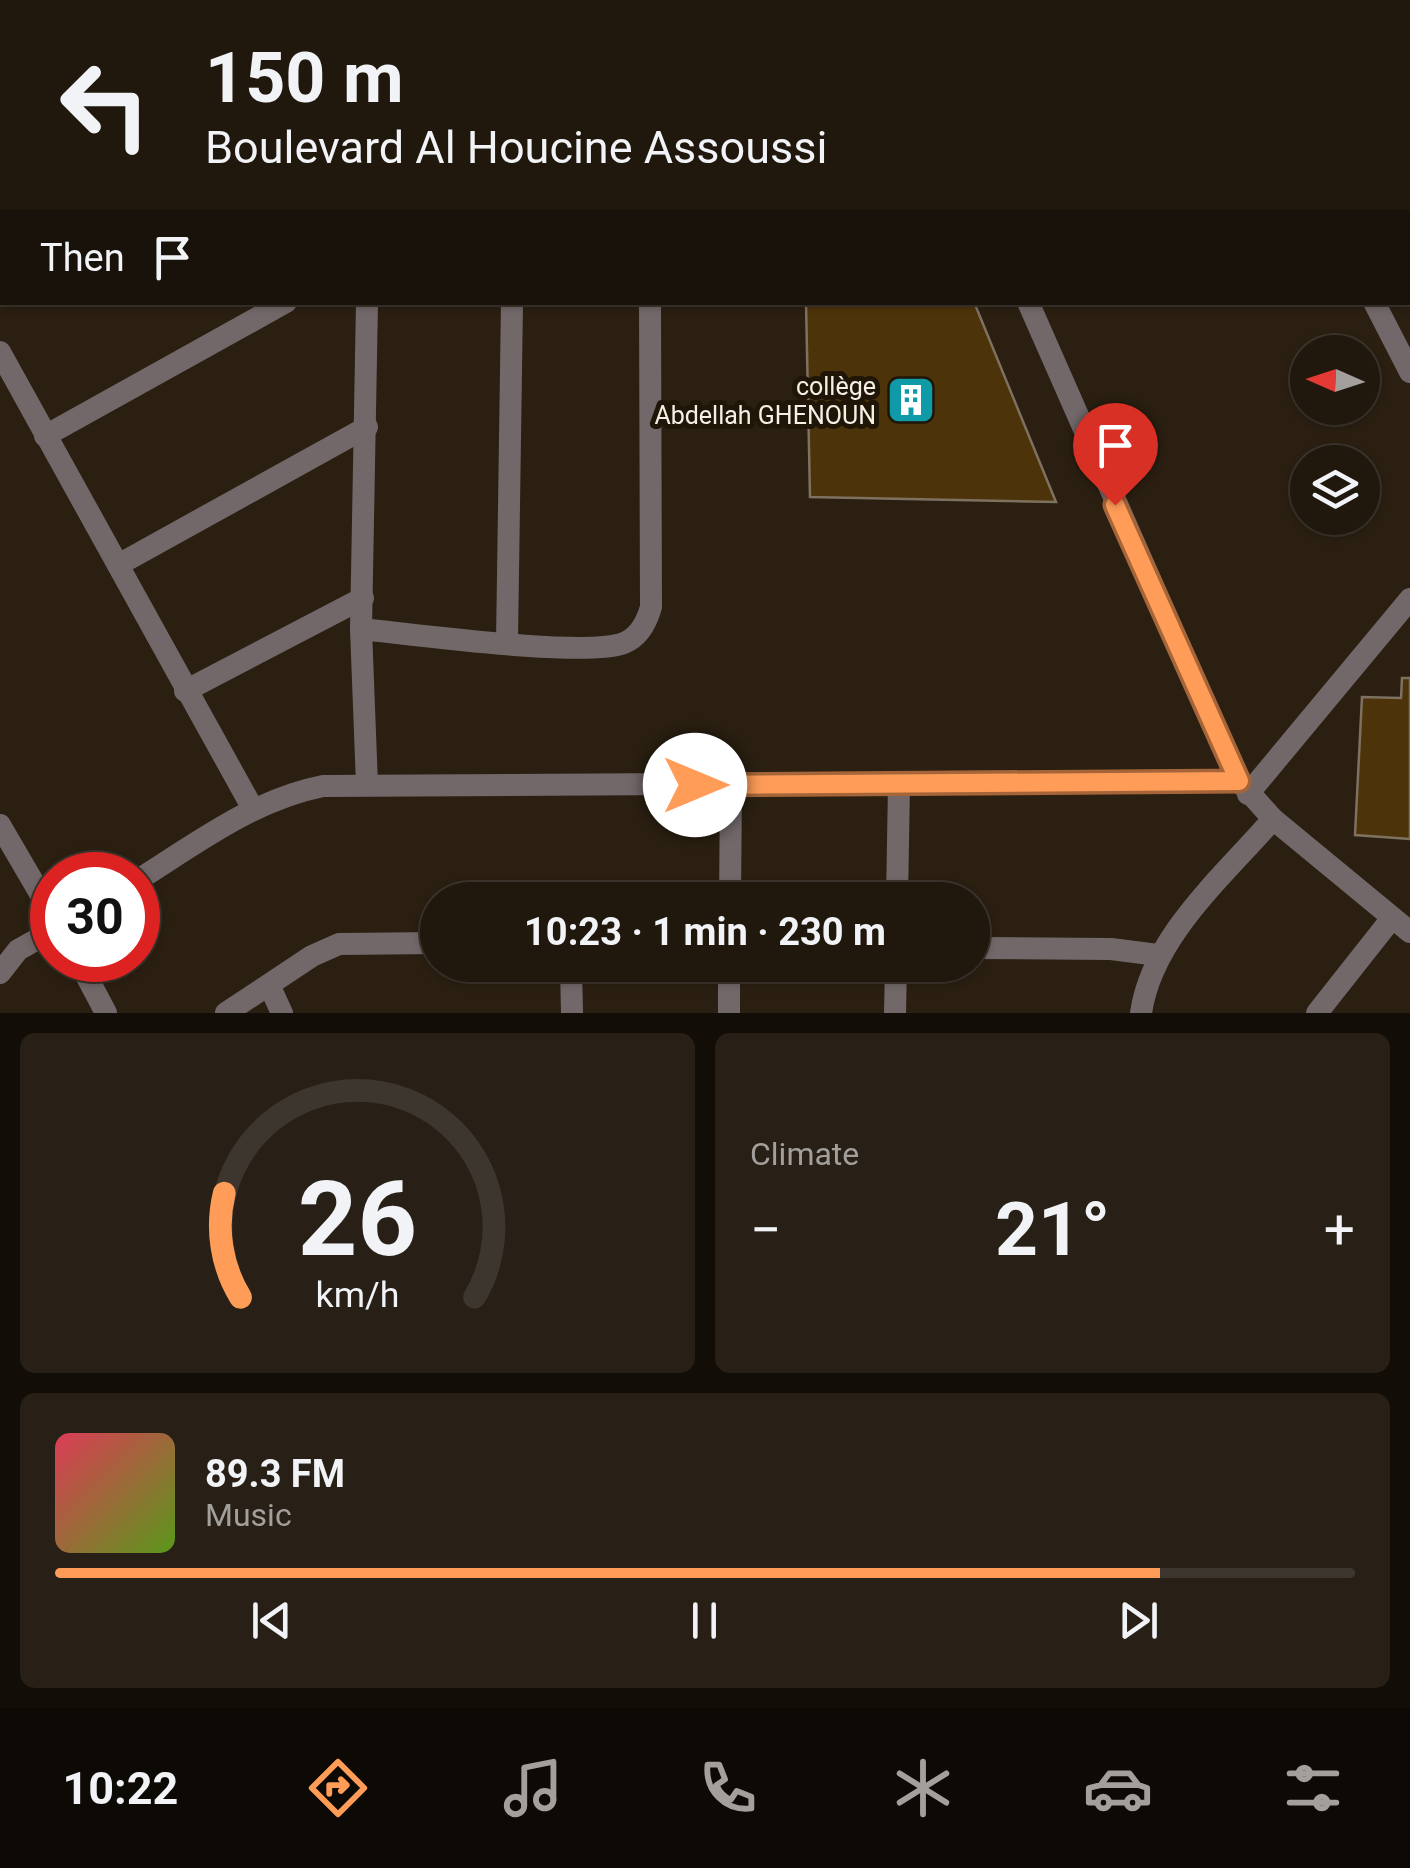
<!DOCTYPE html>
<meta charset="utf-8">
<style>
body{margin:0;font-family:Roboto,sans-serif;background:#282016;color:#f1f3f6;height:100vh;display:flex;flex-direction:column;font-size:38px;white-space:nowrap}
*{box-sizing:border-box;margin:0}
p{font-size:32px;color:#a29f9d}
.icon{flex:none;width:55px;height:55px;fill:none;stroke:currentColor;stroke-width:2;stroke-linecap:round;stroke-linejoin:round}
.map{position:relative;height:1013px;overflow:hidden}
.side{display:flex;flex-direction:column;gap:20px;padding:20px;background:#120d07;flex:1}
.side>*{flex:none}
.guide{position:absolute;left:0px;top:0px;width:1410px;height:305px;box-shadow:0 2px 8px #0004,0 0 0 2px #3d362e;background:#20170d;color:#f1f3f6;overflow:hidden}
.needle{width:65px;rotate:273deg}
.tools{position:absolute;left:1290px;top:335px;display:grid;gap:20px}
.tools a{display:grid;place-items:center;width:90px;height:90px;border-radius:50%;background:#20170d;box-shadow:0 2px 8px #0004,0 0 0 2px #3d362e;font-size:50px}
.speed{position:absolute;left:30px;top:852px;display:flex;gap:20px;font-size:50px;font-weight:700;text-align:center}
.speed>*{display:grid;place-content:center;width:130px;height:130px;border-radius:50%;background:#20170d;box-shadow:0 2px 8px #0004,0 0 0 2px #3d362e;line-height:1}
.speed .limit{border:15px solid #d22;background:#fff;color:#111}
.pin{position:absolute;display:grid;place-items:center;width:85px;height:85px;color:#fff;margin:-102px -42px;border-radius:50% 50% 50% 0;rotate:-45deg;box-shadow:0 0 10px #0007}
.pin .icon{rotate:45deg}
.me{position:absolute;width:110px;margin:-55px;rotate:90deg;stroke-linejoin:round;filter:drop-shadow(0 0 8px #0008)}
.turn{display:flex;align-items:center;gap:35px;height:210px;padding:0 40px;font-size:45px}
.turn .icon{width:130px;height:130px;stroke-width:2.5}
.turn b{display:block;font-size:70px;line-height:85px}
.then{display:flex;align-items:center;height:95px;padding:0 40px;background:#0003;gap:20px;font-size:38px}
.big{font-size:75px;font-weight:700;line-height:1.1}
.side .card{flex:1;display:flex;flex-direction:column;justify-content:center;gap:15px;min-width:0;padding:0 35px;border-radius:15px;background:#282016}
.side .dial{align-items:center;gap:0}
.dial svg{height:260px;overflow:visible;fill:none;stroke:#3d362e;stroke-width:7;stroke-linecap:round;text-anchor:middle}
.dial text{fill:#f1f3f6;stroke:none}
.song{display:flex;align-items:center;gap:30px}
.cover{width:120px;height:120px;border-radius:15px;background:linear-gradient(135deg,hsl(350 70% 55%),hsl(90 70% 35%))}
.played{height:10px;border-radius:5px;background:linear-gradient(90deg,#fe9c58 85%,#3d362e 85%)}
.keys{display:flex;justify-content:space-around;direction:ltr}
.heat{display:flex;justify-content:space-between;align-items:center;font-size:55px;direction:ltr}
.side .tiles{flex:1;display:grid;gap:20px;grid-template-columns:1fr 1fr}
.card:last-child{grid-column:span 2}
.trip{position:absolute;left:420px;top:882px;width:570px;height:100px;border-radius:50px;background:#20170d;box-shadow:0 2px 8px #0004,0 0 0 2px #3d362e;font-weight:700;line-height:100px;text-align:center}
.dock{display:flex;height:160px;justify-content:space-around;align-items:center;background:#0d0905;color:#a29f9d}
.dock .icon{width:70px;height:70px}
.dock .on{color:#fe9c58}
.dock b{font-size:45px;color:#f1f3f6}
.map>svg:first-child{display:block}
.building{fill:#4d3309;stroke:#7e7160;stroke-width:2.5}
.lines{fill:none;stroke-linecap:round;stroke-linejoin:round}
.street{stroke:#726869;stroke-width:22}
.route-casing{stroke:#a56539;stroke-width:25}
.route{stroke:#fe9c58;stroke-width:18}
.labels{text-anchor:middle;stroke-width:10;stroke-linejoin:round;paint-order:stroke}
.poi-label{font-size:25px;fill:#f6efe5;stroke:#201608;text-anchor:end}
</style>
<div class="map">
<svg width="1410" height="1013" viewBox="0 0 1410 1013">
<rect width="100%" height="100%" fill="#2a1f11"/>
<g class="building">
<path d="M806,302H974L1056,502L810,497Z"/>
<path d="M1402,678H1410V839L1355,835L1362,697L1401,698Z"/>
</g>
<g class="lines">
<g class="street">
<path d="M698,0V2"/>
<path d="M900,0L901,2"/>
<path d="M1216,0L1217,2"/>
<path d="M404,2V0"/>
<path d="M0,296L2,294"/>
<path d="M1028,302L1239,781L1273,819L1410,932"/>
<path d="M1374,302L1410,372"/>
<path d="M0,352L253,809"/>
<path d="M45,436L286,302"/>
<path d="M118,565L367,427"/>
<path d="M361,629C412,634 586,658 624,643C639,637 647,621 651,607L650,302"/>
<path d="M507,642L512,302"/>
<path d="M185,691L363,598"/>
<path d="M367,785L361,629L367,302"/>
<path d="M1248,794L1410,599"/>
<path d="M0,825L52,914"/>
<path d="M138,880C197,843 253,800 323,786L1239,781"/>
<path d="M730,900L731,785"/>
<path d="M897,900L899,785"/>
<path d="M972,948L1111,949L1158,955"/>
<path d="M78,960L106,1013"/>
<path d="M571,965L572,1013"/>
<path d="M729,965V1013"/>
<path d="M0,973L18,950L52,931"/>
<path d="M270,987L282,1013"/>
<path d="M226,1013L312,956L339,944L438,943"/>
<path d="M895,1013L896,965"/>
<path d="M1141,1013C1152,936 1224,876 1273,819"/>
<path d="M1317,1013L1392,918"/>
</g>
</g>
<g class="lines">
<g class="route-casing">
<path id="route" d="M695,785L1239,781L1115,505"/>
</g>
<use href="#route" class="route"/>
</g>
<defs>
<g id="building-square" transform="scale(2.5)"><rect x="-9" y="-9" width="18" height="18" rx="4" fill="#0f9aa8" stroke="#201608"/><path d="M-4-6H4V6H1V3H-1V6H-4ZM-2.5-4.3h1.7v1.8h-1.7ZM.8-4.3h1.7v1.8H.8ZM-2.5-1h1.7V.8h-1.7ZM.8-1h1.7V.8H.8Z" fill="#fff"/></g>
</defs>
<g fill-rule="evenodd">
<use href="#building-square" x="911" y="400"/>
</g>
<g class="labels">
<g class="poi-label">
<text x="876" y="395">collège<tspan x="876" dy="29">Abdellah GHENOUN</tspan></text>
</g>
</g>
</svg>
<div class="tools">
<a><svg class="needle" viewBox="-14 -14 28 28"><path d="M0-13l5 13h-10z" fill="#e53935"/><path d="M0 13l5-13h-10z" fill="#a29f9d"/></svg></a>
<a><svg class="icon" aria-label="layers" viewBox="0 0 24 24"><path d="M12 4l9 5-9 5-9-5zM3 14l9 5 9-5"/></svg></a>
</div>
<div class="speed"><div class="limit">30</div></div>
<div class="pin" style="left:1115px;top:505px;background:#d93025"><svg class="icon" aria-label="arrive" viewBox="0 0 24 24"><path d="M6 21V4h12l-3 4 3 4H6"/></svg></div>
<svg class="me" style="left:695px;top:785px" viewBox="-20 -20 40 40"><circle r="19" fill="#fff"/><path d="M0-13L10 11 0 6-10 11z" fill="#fe9c58"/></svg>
<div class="trip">10:23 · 1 min · 230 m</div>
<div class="guide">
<div class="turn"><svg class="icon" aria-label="left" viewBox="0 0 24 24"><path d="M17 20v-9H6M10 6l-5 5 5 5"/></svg><div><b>150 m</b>Boulevard Al Houcine Assoussi</div></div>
<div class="then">Then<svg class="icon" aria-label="arrive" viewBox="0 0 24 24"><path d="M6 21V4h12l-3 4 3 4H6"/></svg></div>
</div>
</div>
<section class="side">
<div class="tiles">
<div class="card dial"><svg viewBox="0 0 100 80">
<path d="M14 69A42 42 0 1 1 86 69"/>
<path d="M14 69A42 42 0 0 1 9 37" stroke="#fe9c58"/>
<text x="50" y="56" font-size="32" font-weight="700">26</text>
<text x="50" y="72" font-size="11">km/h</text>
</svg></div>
<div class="card"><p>Climate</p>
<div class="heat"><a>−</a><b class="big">21°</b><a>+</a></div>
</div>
<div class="card">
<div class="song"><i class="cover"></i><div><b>89.3 FM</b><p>Music</p></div></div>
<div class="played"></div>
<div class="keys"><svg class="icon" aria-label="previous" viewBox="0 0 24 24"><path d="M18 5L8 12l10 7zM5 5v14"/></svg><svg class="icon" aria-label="pause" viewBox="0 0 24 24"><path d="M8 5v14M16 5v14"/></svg><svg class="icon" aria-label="next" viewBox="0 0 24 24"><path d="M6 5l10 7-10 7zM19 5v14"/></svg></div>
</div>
</div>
</section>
<nav class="dock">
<b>10:22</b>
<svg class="icon on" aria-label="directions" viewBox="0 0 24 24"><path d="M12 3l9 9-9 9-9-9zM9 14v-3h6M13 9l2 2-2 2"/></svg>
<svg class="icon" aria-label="music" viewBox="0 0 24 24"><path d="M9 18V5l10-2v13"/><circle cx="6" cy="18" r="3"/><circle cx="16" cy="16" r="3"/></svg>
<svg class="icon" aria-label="phone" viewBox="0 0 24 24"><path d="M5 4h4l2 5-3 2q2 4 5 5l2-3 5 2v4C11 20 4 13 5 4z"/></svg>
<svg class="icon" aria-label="climate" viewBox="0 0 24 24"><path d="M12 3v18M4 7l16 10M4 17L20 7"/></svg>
<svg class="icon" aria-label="car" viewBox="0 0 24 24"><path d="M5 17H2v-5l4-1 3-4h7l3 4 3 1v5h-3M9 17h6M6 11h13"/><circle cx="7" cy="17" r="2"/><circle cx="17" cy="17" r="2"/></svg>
<svg class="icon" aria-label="filters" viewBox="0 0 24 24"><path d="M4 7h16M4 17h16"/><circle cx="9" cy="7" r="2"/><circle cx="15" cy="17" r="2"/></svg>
</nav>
